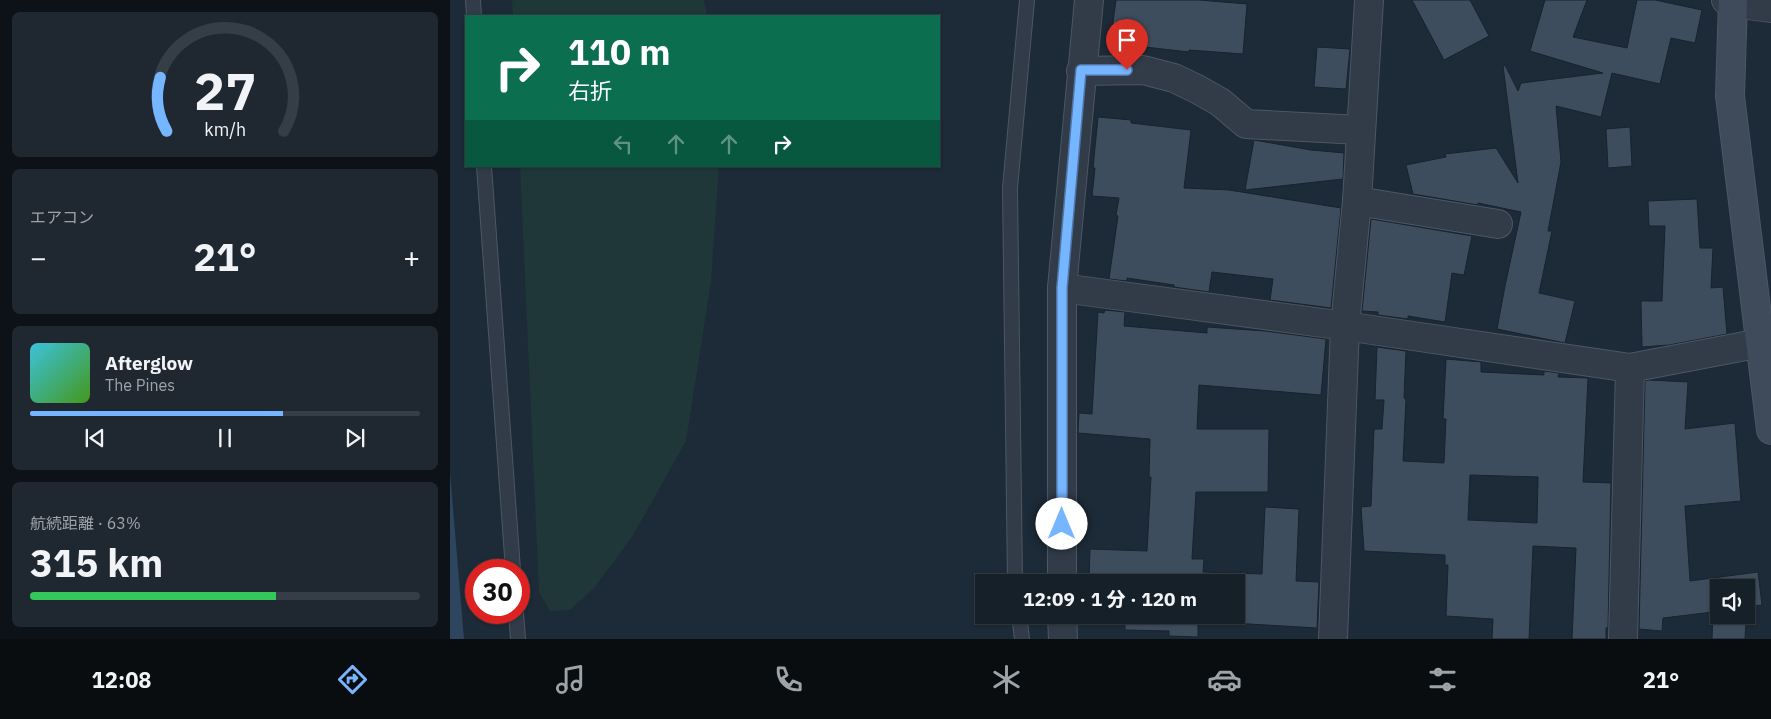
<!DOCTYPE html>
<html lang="ja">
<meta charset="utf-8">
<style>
body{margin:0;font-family:"IBM Plex Sans","Noto Sans JP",sans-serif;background:#1f2831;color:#f1f3f6;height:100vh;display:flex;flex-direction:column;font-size:19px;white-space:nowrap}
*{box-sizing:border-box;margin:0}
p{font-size:16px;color:#9ea3a8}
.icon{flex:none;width:28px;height:28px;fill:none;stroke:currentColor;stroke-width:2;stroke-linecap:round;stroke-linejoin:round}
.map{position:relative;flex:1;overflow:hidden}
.side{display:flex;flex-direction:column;gap:12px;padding:12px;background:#0c1217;width:450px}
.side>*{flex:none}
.guide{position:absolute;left:15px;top:15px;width:475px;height:152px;border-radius:0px;box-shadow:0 1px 4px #0004,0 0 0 1px #353e46;background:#0b6e4f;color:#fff;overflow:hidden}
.fabs{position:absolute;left:1260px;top:579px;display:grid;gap:10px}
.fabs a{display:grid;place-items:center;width:45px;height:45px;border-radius:0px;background:#162029;box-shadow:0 1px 4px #0004,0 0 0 1px #353e46;font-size:25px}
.speed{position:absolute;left:15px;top:559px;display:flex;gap:10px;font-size:25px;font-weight:700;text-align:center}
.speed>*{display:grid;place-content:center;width:65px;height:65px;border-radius:50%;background:#162029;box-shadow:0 1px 4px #0004,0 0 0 1px #353e46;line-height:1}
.speed .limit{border:8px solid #d22;background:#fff;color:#111}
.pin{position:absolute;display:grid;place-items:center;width:42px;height:42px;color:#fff;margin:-51px -21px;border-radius:50% 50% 50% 0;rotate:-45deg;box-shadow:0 0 5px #0007}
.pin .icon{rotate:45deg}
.me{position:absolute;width:55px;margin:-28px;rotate:0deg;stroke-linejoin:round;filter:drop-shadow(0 0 4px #0008)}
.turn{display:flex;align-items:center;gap:18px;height:105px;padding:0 20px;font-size:22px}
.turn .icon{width:65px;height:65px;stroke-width:2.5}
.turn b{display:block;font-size:35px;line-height:42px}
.lanes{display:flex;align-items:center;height:48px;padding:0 20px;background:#0003;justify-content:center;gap:25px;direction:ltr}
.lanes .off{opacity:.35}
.big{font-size:38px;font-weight:800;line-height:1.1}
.side .tile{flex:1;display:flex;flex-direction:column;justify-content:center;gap:8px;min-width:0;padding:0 18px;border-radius:8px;background:#1f2831}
.side .dial{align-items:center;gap:0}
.dial svg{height:130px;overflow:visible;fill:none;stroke:#353e46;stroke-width:7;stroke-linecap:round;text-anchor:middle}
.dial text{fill:#f1f3f6;stroke:none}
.song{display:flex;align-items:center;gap:15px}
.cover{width:60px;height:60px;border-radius:8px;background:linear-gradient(135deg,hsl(190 70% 55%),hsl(100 70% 35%))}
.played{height:5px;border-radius:2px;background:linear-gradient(90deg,#76b5ff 65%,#353e46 65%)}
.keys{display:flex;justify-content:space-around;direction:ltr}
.heat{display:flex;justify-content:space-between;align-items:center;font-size:28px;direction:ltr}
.charge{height:8px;border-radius:4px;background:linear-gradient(90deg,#34c759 63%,#353e46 0)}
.trip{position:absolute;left:525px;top:574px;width:270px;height:50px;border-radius:0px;background:#162029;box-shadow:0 1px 4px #0004,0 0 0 1px #353e46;font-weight:800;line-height:50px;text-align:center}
.menu{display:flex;height:80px;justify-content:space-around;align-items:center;background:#090d10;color:#9ea3a8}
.menu .icon{width:35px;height:35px}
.menu .selected{color:#76b5ff}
.menu b{font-size:22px;color:#f1f3f6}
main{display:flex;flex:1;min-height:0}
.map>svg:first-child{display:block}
.green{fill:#1f3738}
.water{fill:#2d455e}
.building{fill:#3e4d5d;stroke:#19232e;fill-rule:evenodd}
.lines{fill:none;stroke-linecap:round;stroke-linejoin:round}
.lane-casing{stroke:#4c5763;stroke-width:16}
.street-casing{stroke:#4c5763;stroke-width:30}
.secondary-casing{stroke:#4c5763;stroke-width:30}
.lane{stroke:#313c48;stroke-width:14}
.street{stroke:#313c48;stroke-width:28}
.secondary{stroke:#3f4b5b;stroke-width:28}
.route-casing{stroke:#4d76a6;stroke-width:12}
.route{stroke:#76b5ff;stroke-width:9}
</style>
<main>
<section class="side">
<div class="tile dial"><svg viewBox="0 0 100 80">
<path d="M14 69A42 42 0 1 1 86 69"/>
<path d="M14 69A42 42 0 0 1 10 36" stroke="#76b5ff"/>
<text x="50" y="56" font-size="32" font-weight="700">27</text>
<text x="50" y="72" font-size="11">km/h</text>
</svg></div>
<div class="tile"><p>エアコン</p>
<div class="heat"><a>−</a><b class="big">21°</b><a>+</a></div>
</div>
<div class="tile">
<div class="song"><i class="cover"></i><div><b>Afterglow</b><p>The Pines</p></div></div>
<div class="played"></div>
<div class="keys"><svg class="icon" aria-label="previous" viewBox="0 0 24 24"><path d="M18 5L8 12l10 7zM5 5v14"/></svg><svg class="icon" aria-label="pause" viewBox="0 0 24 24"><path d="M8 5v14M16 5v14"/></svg><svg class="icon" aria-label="next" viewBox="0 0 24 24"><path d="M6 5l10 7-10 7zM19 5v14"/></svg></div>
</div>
<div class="tile"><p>航続距離 · 63%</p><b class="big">315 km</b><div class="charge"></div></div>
</section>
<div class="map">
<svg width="1321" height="639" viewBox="0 0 1321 639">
<rect width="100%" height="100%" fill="#1d2a37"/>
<g class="green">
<path d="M62,0H254L257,16H63Z"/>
<path d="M70,166H269L261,282L236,441L182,537L144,588L120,610L100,611L89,592Z"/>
</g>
<path class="water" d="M0,472L14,639H0Z"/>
<g class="building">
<path d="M666,0H749L797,4L793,54L739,50V52L660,43Z"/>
<path d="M962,0H1020L1039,36L994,60Z"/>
<path d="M1095,0H1137L1123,37L1177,48L1187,0H1205L1252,10L1245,43L1221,38L1210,84L1162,73L1151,117L1106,106L1111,162L1098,231H1102L1089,293L1125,301L1115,343L1047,329L1055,286L1071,212L1028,203V205L963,194L956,165L996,157L995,154L1046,148L1068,183L1053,66L1055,65L1068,91L1071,83L1153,73L1080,51Z"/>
<path d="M867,47L900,49L896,89L864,87Z"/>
<path d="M648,117L681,120V123L741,130L734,188L779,190L891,208L881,308L820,300L823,279L762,272L759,292L724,287V285L677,278V281L659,279L668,216L666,215L669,198L642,196L645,168H643Z"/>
<path d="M1180,127L1182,166L1158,168L1156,129Z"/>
<path d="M804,140L861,150L894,153L893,179L795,190Z"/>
<path d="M1247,199L1250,248H1263L1261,288L1273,287L1277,334L1219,345L1192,347L1191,301H1212L1215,226H1199L1198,201Z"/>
<path d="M921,219L1022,236L1014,275L1002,273L995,322L958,316V319L928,315V312L912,311Z"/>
<path d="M655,310L675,312L674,326L757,333V327L815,331L876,339L871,395L749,385L747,429H819L818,492H746L742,559H754L753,572L812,574L815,507L849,509L846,581L869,582L867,628L748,621V637L719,636V631L675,630V625L637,623V615H786V582H639L640,549L697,551L701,477H699L700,439L628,433L629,413L642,414L648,312L654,313Z"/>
<path d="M927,347L956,351L954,398L956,399L953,461L994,463L996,419H993L996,359L1031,362V372L1094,375V371L1109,373L1108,377L1138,378L1133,482L1161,483L1158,628H1156V639H1122L1126,548L1083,546L1079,639H1042L1043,619L996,616L998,565H995V555L914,551L911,507L921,506L924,429H932L934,400H925ZM1020,475L1088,477L1087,523L1018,520Z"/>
<path d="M1198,380L1238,382L1235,429L1285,423L1291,501L1235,506L1240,581L1308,572L1312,605L1297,607L1295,639H1262L1263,612L1213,618L1212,631L1189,629L1195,381ZM1269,588H1296V615H1269Z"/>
</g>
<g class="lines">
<g class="lane-casing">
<g id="lane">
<path d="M23,0L24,16"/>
<path d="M34,166L63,570"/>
<path d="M565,582L560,188L577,0"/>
<path d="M66,612L68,639"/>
<path d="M569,615L572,639"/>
</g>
</g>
<g class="street-casing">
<g id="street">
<path d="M1276,0L1283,3L1321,8"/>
<path d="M631,71L693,70L724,78L747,89L770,102L796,124L910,130"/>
<path d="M907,201L1048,224"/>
<path d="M612,288L895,326L1180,368L1311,343H1321"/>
<path d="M612,582V288L639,0"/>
<path d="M612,615L613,639"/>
<path d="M883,639L895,326L907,201L919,0"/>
<path d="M1173,639L1180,368"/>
</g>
</g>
<g class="secondary-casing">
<path id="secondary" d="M1283,0L1280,96L1321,430"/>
</g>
<use href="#lane" class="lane"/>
<use href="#street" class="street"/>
<use href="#secondary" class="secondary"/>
</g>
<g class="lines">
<g class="route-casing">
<path id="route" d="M612,524V288L631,70H677"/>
</g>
<use href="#route" class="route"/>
</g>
</svg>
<div class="fabs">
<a><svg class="icon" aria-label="sound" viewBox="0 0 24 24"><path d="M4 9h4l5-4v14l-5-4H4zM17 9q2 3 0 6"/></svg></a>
</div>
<div class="speed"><div class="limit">30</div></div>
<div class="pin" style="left:677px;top:70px;background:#d93025"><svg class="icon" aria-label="arrive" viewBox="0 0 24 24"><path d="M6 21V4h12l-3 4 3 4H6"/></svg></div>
<svg class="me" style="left:612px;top:524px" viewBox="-20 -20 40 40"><circle r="19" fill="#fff"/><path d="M0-13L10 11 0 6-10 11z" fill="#76b5ff"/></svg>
<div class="trip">12:09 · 1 分 · 120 m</div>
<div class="guide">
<div class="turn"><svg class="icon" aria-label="right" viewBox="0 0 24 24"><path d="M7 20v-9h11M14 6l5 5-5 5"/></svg><div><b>110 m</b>右折</div></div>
<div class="lanes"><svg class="icon off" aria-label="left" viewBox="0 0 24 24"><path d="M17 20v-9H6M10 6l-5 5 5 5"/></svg><svg class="icon off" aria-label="ahead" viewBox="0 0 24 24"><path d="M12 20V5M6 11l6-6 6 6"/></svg><svg class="icon off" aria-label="ahead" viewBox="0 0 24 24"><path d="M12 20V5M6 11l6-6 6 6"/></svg><svg class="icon" aria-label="right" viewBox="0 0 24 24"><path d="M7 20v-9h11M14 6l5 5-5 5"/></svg></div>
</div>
</div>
</main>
<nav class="menu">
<b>12:08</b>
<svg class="icon selected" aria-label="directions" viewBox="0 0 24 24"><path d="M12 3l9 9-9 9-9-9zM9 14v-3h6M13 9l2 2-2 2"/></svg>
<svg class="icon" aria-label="music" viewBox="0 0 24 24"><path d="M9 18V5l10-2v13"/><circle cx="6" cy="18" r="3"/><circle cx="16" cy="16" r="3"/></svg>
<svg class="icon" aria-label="phone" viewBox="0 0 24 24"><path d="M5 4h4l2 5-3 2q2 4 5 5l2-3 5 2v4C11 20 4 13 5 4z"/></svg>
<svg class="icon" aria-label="climate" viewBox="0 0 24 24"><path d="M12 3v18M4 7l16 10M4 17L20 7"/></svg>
<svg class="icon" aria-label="car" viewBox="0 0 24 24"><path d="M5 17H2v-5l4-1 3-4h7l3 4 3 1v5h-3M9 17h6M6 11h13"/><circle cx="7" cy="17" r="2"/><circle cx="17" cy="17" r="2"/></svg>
<svg class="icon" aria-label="filters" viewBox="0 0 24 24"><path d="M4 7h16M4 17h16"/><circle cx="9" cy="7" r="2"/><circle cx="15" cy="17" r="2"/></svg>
<b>21°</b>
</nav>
